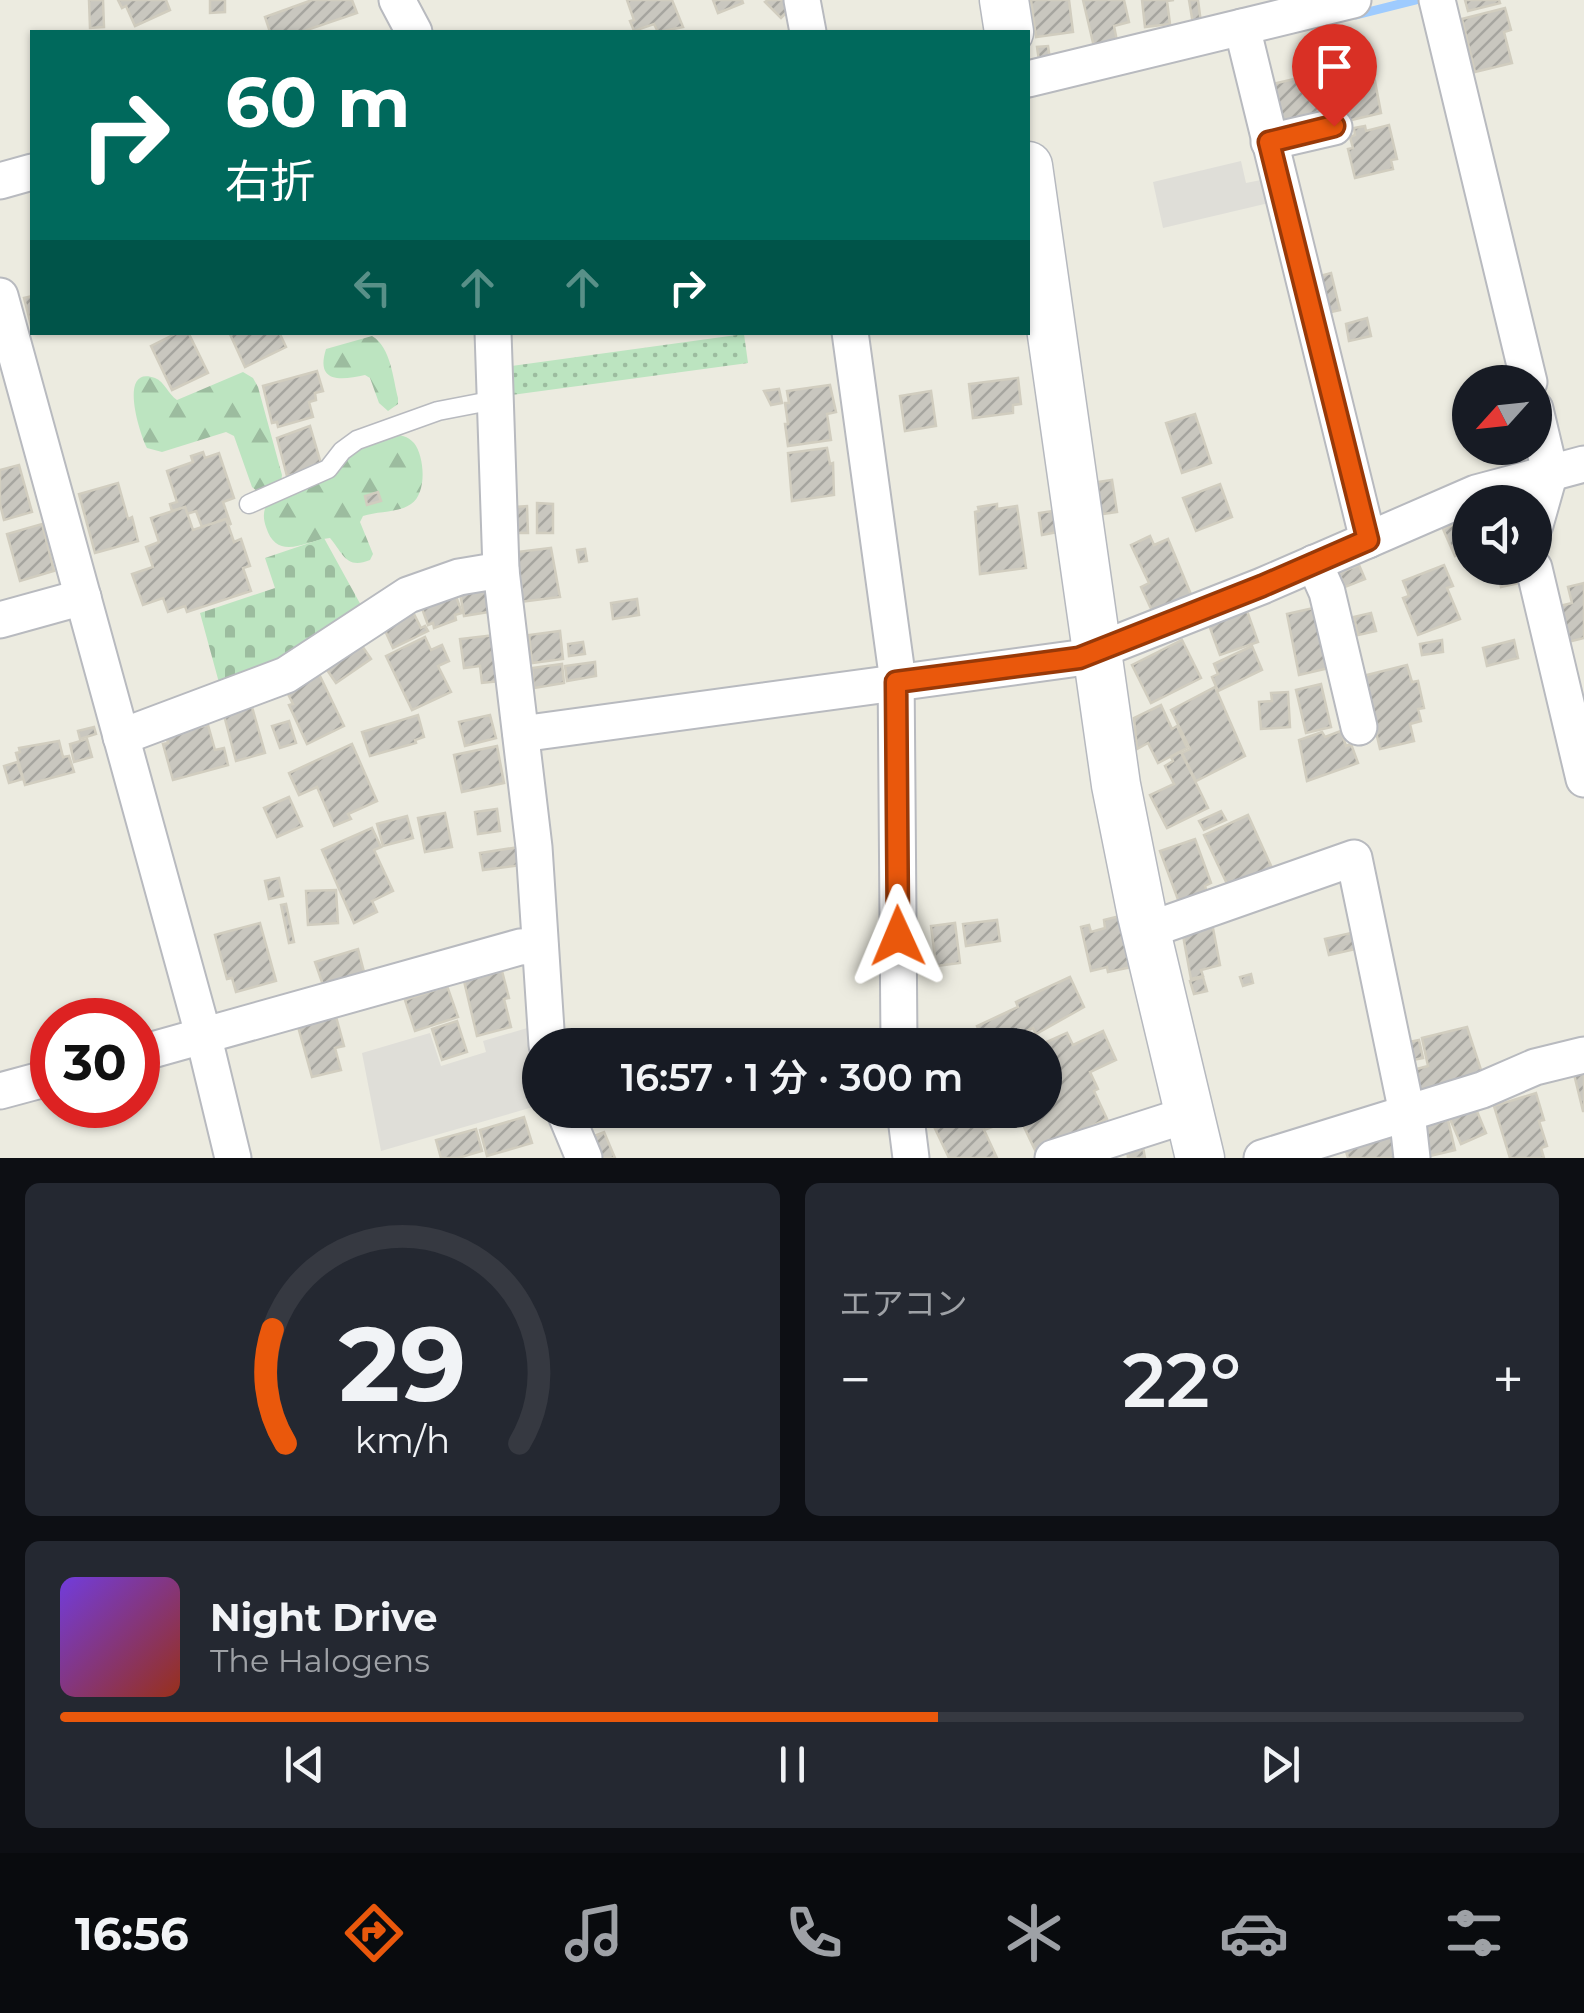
<!DOCTYPE html>
<html lang="ja">
<meta charset="utf-8">
<style>
body{margin:0;font-family:Montserrat,"Noto Sans JP",sans-serif;background:#242831;color:#f1f3f6;height:100vh;display:flex;flex-direction:column;font-size:38px;white-space:nowrap}
*{box-sizing:border-box;margin:0}
p{font-size:32px;color:#9ea1a6}
.icon{flex:none;width:55px;height:55px;fill:none;stroke:currentColor;stroke-width:2;stroke-linecap:round;stroke-linejoin:round}
.map{position:relative;height:1158px;overflow:hidden}
.panel{display:flex;flex-direction:column;gap:25px;padding:25px;background:#0d0f14;flex:1}
.panel>*{flex:none}
.guide{position:absolute;left:30px;top:30px;width:1000px;height:305px;border-radius:0px;box-shadow:0 2px 8px #0004;background:#00695c;color:#fff;overflow:hidden}
.needle{width:65px;rotate:243deg}
.fabs{position:absolute;left:1452px;top:365px;display:grid;gap:20px}
.fabs a{display:grid;place-items:center;width:100px;height:100px;border-radius:50%;background:#171b24;box-shadow:0 2px 8px #0004;font-size:50px}
.speed{position:absolute;left:30px;top:998px;display:flex;gap:20px;font-size:50px;font-weight:700;text-align:center}
.speed>*{display:grid;place-content:center;width:130px;height:130px;border-radius:50%;background:#171b24;box-shadow:0 2px 8px #0004;line-height:1}
.speed .limit{border:15px solid #d22;background:#fff;color:#111}
.pin{position:absolute;display:grid;place-items:center;width:85px;height:85px;color:#fff;margin:-102px -42px;border-radius:50% 50% 50% 0;rotate:-45deg;box-shadow:0 0 10px #0007}
.pin .icon{rotate:45deg}
.me{position:absolute;width:110px;margin:-55px;rotate:359deg;stroke-linejoin:round;filter:drop-shadow(0 0 8px #0008)}
.turn{display:flex;align-items:center;gap:35px;height:210px;padding:0 30px;font-size:45px}
.turn .icon{width:130px;height:130px;stroke-width:2.5}
.turn b{display:block;font-size:70px;line-height:85px}
.lanes{display:flex;align-items:center;height:95px;padding:0 30px;background:#0003;justify-content:center;gap:50px;direction:ltr}
.lanes .off{opacity:.35}
.big{font-size:75px;font-weight:600;line-height:1.1}
.panel .card{flex:1;display:flex;flex-direction:column;justify-content:center;gap:15px;min-width:0;padding:0 35px;border-radius:15px;background:#242831}
.panel .dial{align-items:center;gap:0}
.dial svg{height:260px;overflow:visible;fill:none;stroke:#363941;stroke-width:7;stroke-linecap:round;text-anchor:middle}
.dial text{fill:#f1f3f6;stroke:none}
.song{display:flex;align-items:center;gap:30px}
.cover{width:120px;height:120px;border-radius:15px;background:linear-gradient(135deg,hsl(260 70% 55%),hsl(10 70% 35%))}
.played{height:10px;border-radius:5px;background:linear-gradient(90deg,#ea580c 60%,#363941 60%)}
.keys{display:flex;justify-content:space-around;direction:ltr}
.heat{display:flex;justify-content:space-between;align-items:center;font-size:55px;direction:ltr}
.panel .tiles{flex:1;display:grid;gap:25px;grid-template-columns:1fr 1fr}
.card:last-child{grid-column:span 2}
.trip{position:absolute;left:522px;top:1028px;width:540px;height:100px;border-radius:50px;background:#171b24;box-shadow:0 2px 8px #0004;font-weight:600;line-height:100px;text-align:center}
.tab-bar{display:flex;height:160px;justify-content:space-around;align-items:center;background:#090b0e;color:#9ea1a6}
.tab-bar .icon{width:70px;height:70px}
.tab-bar .on{color:#ea580c}
.tab-bar b{font-size:45px;color:#f1f3f6}
.map>svg:first-child{display:block}
.industrial{fill:#dfded8}
.forest{fill:url(#forest-firs)}
.cemetery{fill:url(#cemetery-stones)}
.garden{fill:url(#garden-dots)}
.lines{fill:none;stroke-linecap:round;stroke-linejoin:round}
.stream{stroke:#9ecbfe;stroke-width:9}
.building{fill:url(#building-hatch);stroke:#d1cdbf;stroke-width:2.5}
.lane-casing{stroke:#b8babf;stroke-width:21}
.street-casing{stroke:#b8babf;stroke-width:39}
.secondary-casing{stroke:#b6b9bf;stroke-width:51}
.lane{stroke:#fff;stroke-width:18}
.street{stroke:#fff;stroke-width:35}
.secondary{stroke:#fff;stroke-width:48}
.route-casing{stroke:#983908;stroke-width:25}
.route{stroke:#ea580c;stroke-width:18}
</style>
<div class="map">
<svg width="1584" height="1158" viewBox="0 0 1584 1158">
<defs>
<pattern id="forest-firs" width="22" height="20" patternUnits="userSpaceOnUse" patternTransform="scale(2.5)"><rect width="22" height="20" fill="#bce4c0"/><path d="M5 1l3.5 6h-7zM16 11l3.5 6h-7z" fill="#9cbc9f"/></pattern>
<pattern id="cemetery-stones" width="16" height="16" patternUnits="userSpaceOnUse" patternTransform="scale(2.5)"><rect width="16" height="16" fill="#bce4c0"/><path d="M2 7V4a2 2 0 0 1 4 0v3zM10 15v-3a2 2 0 0 1 4 0v3z" fill="#9cbc9f"/></pattern>
<pattern id="garden-dots" width="8" height="8" patternUnits="userSpaceOnUse" patternTransform="scale(2.5)"><rect width="8" height="8" fill="#bce4c0"/><path d="M2 2h.1M6 6h.1" fill="none" stroke="#9cbc9f" stroke-width="1.8" stroke-linecap="round"/></pattern>
<pattern id="building-hatch" width="6" height="6" patternUnits="userSpaceOnUse" patternTransform="scale(2.5)"><rect width="6" height="6" fill="#c9c7bf"/><path d="M-1 1l2-2M0 6l6-6M5 7l2-2" fill="none" stroke="#a6a59f"/></pattern>
</defs>
<rect width="100%" height="100%" fill="#ecebe0"/>
<g class="industrial">
<path d="M1241,161L1246,183L1271,178L1277,201L1163,228L1153,182Z"/>
<path d="M534,1026L540,1068V1105L381,1151L362,1053L430,1033L441,1066L486,1052L483,1041Z"/>
</g>
<g class="forest">
<path d="M372,336C391,347 393,379 398,398V404L388,411L379,403L370,378L365,375C342,380 315,384 326,349Z"/>
<path d="M243,372L253,378L258,387L282,475L281,483L258,492L252,487L234,436L226,432L162,452L147,448C140,435 117,364 155,378C165,382 168,394 177,400Z"/>
<path d="M392,434C400,435 408,436 414,443C425,457 427,494 411,504C398,513 378,511 363,516L360,522L373,554L370,560C346,570 343,553 330,538C305,541 277,562 266,527C263,518 263,512 267,503L352,448Z"/>
</g>
<path class="cemetery" d="M324,538L363,609L317,640L221,690L200,613L275,588L265,558Z"/>
<path class="garden" d="M744,334L748,363L505,396L504,367Z"/>
<g class="lines">
<path class="stream" d="M1356,15L1416,0"/>
</g>
<g class="building">
<path d="M89,0H103L104,27L90,28Z"/>
<path d="M118,0H166L170,10L135,26L126,6L122,8Z"/>
<path d="M210,0H225V12L210,13Z"/>
<path d="M312,0H352L357,13L301,32H270L265,17Z"/>
<path d="M627,0H672L683,27L658,32L654,24L634,31L630,21L634,20Z"/>
<path d="M713,0H742L743,3L718,13Z"/>
<path d="M768,0H787L793,6L781,18L765,2Z"/>
<path d="M1031,0H1069L1073,32L1036,37Z"/>
<path d="M1083,0H1124L1129,22L1114,26L1117,41L1094,47Z"/>
<path d="M1142,0H1174L1167,1L1170,24L1145,27Z"/>
<path d="M1189,0H1198L1201,23L1193,24Z"/>
<path d="M1465,0H1499L1500,3L1468,11Z"/>
<path d="M1505,8L1511,30L1504,32L1512,63L1475,72L1462,19Z"/>
<path d="M1048,46L1050,59L1039,61L1037,47Z"/>
<path d="M1371,60L1381,113L1339,123L1335,104L1338,103L1331,70Z"/>
<path d="M1311,75L1320,112L1282,121L1273,84Z"/>
<path d="M1389,125L1397,159L1391,160L1393,169L1355,178L1348,149L1353,148L1350,137L1355,135L1354,128L1365,126L1366,131Z"/>
<path d="M1331,273L1340,310L1322,314L1313,278Z"/>
<path d="M32,296V329L24,298Z"/>
<path d="M1367,318L1371,336L1349,341L1346,324Z"/>
<path d="M179,332H188L208,373L172,390L151,346Z"/>
<path d="M229,332H279L286,347L245,367Z"/>
<path d="M317,371L323,391L315,393L316,400L309,402L313,417L278,427L277,422L272,423L263,386Z"/>
<path d="M1018,378L1021,404L1013,405V413L973,418L969,384Z"/>
<path d="M830,385L836,412L827,414L831,440L788,446L785,424H788L785,403H789L787,391Z"/>
<path d="M779,389L782,403L771,405L764,391Z"/>
<path d="M931,391L936,426L905,431L900,396Z"/>
<path d="M1195,414L1211,463L1182,473L1166,423Z"/>
<path d="M310,426L322,467L287,476L277,438Z"/>
<path d="M827,448L830,464L833,463L834,495L792,501L788,453Z"/>
<path d="M203,452L205,458L219,453L234,498L223,502L231,525L226,519L202,527L196,511L187,514L185,507L172,511L170,504L177,502L167,471L193,462L191,456Z"/>
<path d="M19,465L32,512L4,520L0,504V470Z"/>
<path d="M1112,480L1117,512L1096,515L1091,483Z"/>
<path d="M118,483L128,519L132,517L138,541L95,553L79,494Z"/>
<path d="M1220,484L1232,517L1196,531L1183,498Z"/>
<path d="M378,492L381,501L367,505L365,496Z"/>
<path d="M537,503L553,504V533H537Z"/>
<path d="M997,504V509L1017,506L1026,568L980,574L975,512L979,511L978,507Z"/>
<path d="M527,506L528,533H516L515,507Z"/>
<path d="M185,507L193,530L226,519L234,542L241,539L250,566L243,568L251,591L187,612L185,606L168,612L163,598L143,605L132,574L153,567L146,547L159,542L151,518Z"/>
<path d="M1060,510L1063,531L1042,535L1039,513Z"/>
<path d="M1470,517V549L1455,556L1443,529Z"/>
<path d="M42,524L54,571L20,581L7,534Z"/>
<path d="M1150,536L1154,545L1168,539L1192,597L1154,615L1141,587L1149,583L1131,545Z"/>
<path d="M551,548L560,597L519,602L517,591L522,590L517,552Z"/>
<path d="M585,549L587,561L579,562L577,550Z"/>
<path d="M1359,565L1365,579L1345,587L1339,573Z"/>
<path d="M1444,565L1453,586L1447,588L1460,619L1418,635L1403,598L1409,596L1403,581Z"/>
<path d="M1496,568H1520L1523,582L1501,587Z"/>
<path d="M490,582L495,611L464,616L459,587Z"/>
<path d="M1584,583V638L1568,642L1560,606L1572,603L1568,587Z"/>
<path d="M453,588L462,613L455,615L456,620L434,628L433,623L428,625L419,600Z"/>
<path d="M637,599L639,615L613,619L611,603Z"/>
<path d="M1318,607L1333,667L1299,675L1287,614Z"/>
<path d="M1247,611L1258,642L1220,655L1209,625Z"/>
<path d="M413,612L421,628L425,626L428,631L393,648L383,626Z"/>
<path d="M1371,613L1376,631L1358,635L1354,617Z"/>
<path d="M560,631L563,659L532,663L529,635Z"/>
<path d="M496,635L502,681L482,683L480,666L464,668L460,639Z"/>
<path d="M425,637L431,650L442,645L449,661L438,666L451,692L412,710L386,656Z"/>
<path d="M358,640L371,659L336,683L323,664Z"/>
<path d="M1182,640L1201,678L1151,703L1132,665Z"/>
<path d="M1442,640L1443,652L1422,655L1420,644Z"/>
<path d="M1514,640L1518,658L1487,666L1483,648Z"/>
<path d="M583,642L585,654L569,656L568,644Z"/>
<path d="M1252,646L1262,670L1218,691L1212,677L1218,674L1214,664Z"/>
<path d="M595,662L596,676L567,681L565,666Z"/>
<path d="M562,664L564,683L534,688L532,668Z"/>
<path d="M1407,665L1412,682L1418,681L1424,708L1418,709L1421,721L1410,724L1414,741L1380,749L1363,676Z"/>
<path d="M319,674L344,726L307,744L289,705L293,704L286,690Z"/>
<path d="M1321,684L1331,727L1306,733L1296,690Z"/>
<path d="M1215,687L1245,756L1196,781L1182,753L1190,749L1171,710Z"/>
<path d="M1288,692L1290,727L1261,729L1259,702L1272,701L1271,693Z"/>
<path d="M1161,705L1172,729L1177,726L1187,748L1158,763L1148,743L1137,749L1134,718Z"/>
<path d="M252,707L265,753L236,761L224,715Z"/>
<path d="M418,715L424,737L415,740L416,743L370,756L362,732Z"/>
<path d="M490,715L496,738L465,746L459,722Z"/>
<path d="M289,721L296,743L280,748L272,726Z"/>
<path d="M208,725L215,750L224,748L228,765L173,780L163,744L168,743L166,736Z"/>
<path d="M94,727L96,734L80,739L78,731Z"/>
<path d="M1341,731L1346,746L1351,744L1358,763L1307,781L1299,740L1322,732L1325,737Z"/>
<path d="M87,739L92,757L74,762L70,744Z"/>
<path d="M59,741L63,757L69,756L74,772L25,785L16,753L20,752L19,748Z"/>
<path d="M352,744L377,801L348,814L351,819L334,826L317,787L299,795L289,773Z"/>
<path d="M497,746L504,783L462,792L454,755Z"/>
<path d="M1181,752L1208,808L1167,828L1150,795L1174,784L1165,766L1173,761L1171,757Z"/>
<path d="M17,762L23,779L9,783L4,766Z"/>
<path d="M289,797L302,826L277,837L264,808Z"/>
<path d="M497,809L500,831L478,834L475,812Z"/>
<path d="M1221,811L1226,820L1204,830L1199,821Z"/>
<path d="M445,813L452,847L425,852L418,818Z"/>
<path d="M1248,815L1272,868L1229,888L1204,835Z"/>
<path d="M407,816L413,838L383,846L377,824Z"/>
<path d="M372,828L381,847L374,850L393,891L372,901L377,912L354,923L322,850Z"/>
<path d="M1195,839L1211,883L1205,886L1208,896L1180,905L1160,851Z"/>
<path d="M519,847L522,865L483,870L480,853Z"/>
<path d="M279,878L283,896L269,899L265,881Z"/>
<path d="M336,890L338,923L308,925L306,891Z"/>
<path d="M286,904L294,942L289,943L281,905Z"/>
<path d="M1124,915L1136,966L1108,972L1107,967L1091,971L1081,927L1089,925L1091,932L1105,928L1104,920Z"/>
<path d="M997,920L1000,941L966,946L963,924Z"/>
<path d="M260,923L276,981L236,992L232,978L227,979L215,935Z"/>
<path d="M955,923L960,963L936,966L931,926Z"/>
<path d="M1212,923L1220,965L1201,970L1203,976L1191,979L1182,930Z"/>
<path d="M1360,931L1364,947L1329,955L1325,939Z"/>
<path d="M358,949L364,972L323,985L315,962Z"/>
<path d="M930,955L932,971L925,972L922,956Z"/>
<path d="M502,971L509,998L504,999L511,1027L477,1036L464,981Z"/>
<path d="M1251,974L1253,983L1243,986L1240,977Z"/>
<path d="M1070,977L1084,1007L1036,1034L1033,1028L998,1045H986L977,1026L1018,1007L1016,1002Z"/>
<path d="M1203,977L1207,991L1194,994L1190,981Z"/>
<path d="M447,986L458,1017L415,1031L405,1000Z"/>
<path d="M335,1013L344,1046L335,1048L341,1070L312,1077L297,1023Z"/>
<path d="M457,1021L467,1052L442,1060L432,1029Z"/>
<path d="M1467,1027L1483,1076L1418,1092L1413,1070L1428,1066L1422,1038Z"/>
<path d="M966,1031L973,1045H936Z"/>
<path d="M1103,1031L1116,1060L1090,1072L1098,1089L1094,1091L1107,1119L1036,1152L1016,1110H1045V1045H1040L1067,1033L1073,1045Z"/>
<path d="M1419,1040L1423,1058L1408,1061L1404,1043Z"/>
<path d="M1584,1067V1111H1583L1573,1070Z"/>
<path d="M1536,1093L1544,1120L1539,1121L1547,1146L1541,1148L1544,1158H1510L1494,1106Z"/>
<path d="M1476,1109L1486,1133L1461,1144L1450,1119Z"/>
<path d="M947,1110L984,1111L992,1127L984,1130L997,1158H949L930,1118Z"/>
<path d="M524,1117L532,1143L487,1156L480,1130Z"/>
<path d="M1448,1120L1455,1150L1430,1156L1422,1126Z"/>
<path d="M476,1129L482,1151L458,1158H441L436,1140Z"/>
<path d="M1397,1131L1406,1158H1348L1345,1148Z"/>
<path d="M604,1132L615,1158H598L589,1138Z"/>
<path d="M1143,1147L1145,1158H1128L1127,1150Z"/>
</g>
<g class="lines">
<g class="lane-casing">
<path id="lane" d="M249,504L328,469L342,451L357,440L438,411L495,400"/>
</g>
<g class="street-casing">
<g id="street">
<path d="M397,0L414,32"/>
<path d="M802,0L808,32"/>
<path d="M1437,0L1529,382"/>
<path d="M1242,27L1368,540"/>
<path d="M1028,79L1353,0"/>
<path d="M1269,142L1334,127"/>
<path d="M0,181L32,172"/>
<path d="M0,296L203,1034L233,1158"/>
<path d="M493,332L501,570L534,847L547,1045"/>
<path d="M850,332L896,667L899,1045"/>
<path d="M1535,409L1550,472L1535,525"/>
<path d="M1314,563L1327,592L1359,727"/>
<path d="M1534,568L1584,779"/>
<path d="M0,620L83,597"/>
<path d="M521,734L1079,658L1262,586L1476,493L1584,464"/>
<path d="M121,737L286,675L408,595L459,577L501,570"/>
<path d="M1146,931L1354,858L1407,1113L1412,1158"/>
<path d="M138,1054L520,947L540,946"/>
<path d="M0,1091L52,1077"/>
<path d="M564,1110L584,1158"/>
<path d="M905,1110L911,1158"/>
<path d="M1053,1158L1190,1114"/>
<path d="M1262,1158L1482,1090L1535,1067L1584,1055"/>
</g>
</g>
<g class="secondary-casing">
<g id="secondary">
<path d="M1004,0L1009,32"/>
<path d="M1028,166L1116,785L1142,915L1200,1158"/>
</g>
</g>
<use href="#lane" class="lane"/>
<use href="#street" class="street"/>
<use href="#secondary" class="secondary"/>
</g>
<g class="lines">
<g class="route-casing">
<path id="route" d="M898,936L896,682L1079,658L1262,586L1368,540L1269,142L1334,126"/>
</g>
<use href="#route" class="route"/>
</g>
</svg>
<div class="fabs">
<a><svg class="needle" viewBox="-14 -14 28 28"><path d="M0-13l5 13h-10z" fill="#e53935"/><path d="M0 13l5-13h-10z" fill="#9ea1a6"/></svg></a>
<a><svg class="icon" aria-label="sound" viewBox="0 0 24 24"><path d="M4 9h4l5-4v14l-5-4H4zM17 9q2 3 0 6"/></svg></a>
</div>
<div class="speed"><div class="limit">30</div></div>
<div class="pin" style="left:1334px;top:126px;background:#d93025"><svg class="icon" aria-label="arrive" viewBox="0 0 24 24"><path d="M6 21V4h12l-3 4 3 4H6"/></svg></div>
<svg class="me" style="left:898px;top:936px" viewBox="-20 -20 40 40"><path d="M0-17L14 15 0 8-14 15z" fill="#ea580c" stroke="#fff" stroke-width="4"/></svg>
<div class="trip">16:57 · 1 分 · 300 m</div>
<div class="guide">
<div class="turn"><svg class="icon" aria-label="right" viewBox="0 0 24 24"><path d="M7 20v-9h11M14 6l5 5-5 5"/></svg><div><b>60 m</b>右折</div></div>
<div class="lanes"><svg class="icon off" aria-label="left" viewBox="0 0 24 24"><path d="M17 20v-9H6M10 6l-5 5 5 5"/></svg><svg class="icon off" aria-label="ahead" viewBox="0 0 24 24"><path d="M12 20V5M6 11l6-6 6 6"/></svg><svg class="icon off" aria-label="ahead" viewBox="0 0 24 24"><path d="M12 20V5M6 11l6-6 6 6"/></svg><svg class="icon" aria-label="right" viewBox="0 0 24 24"><path d="M7 20v-9h11M14 6l5 5-5 5"/></svg></div>
</div>
</div>
<section class="panel">
<div class="tiles">
<div class="card dial"><svg viewBox="0 0 100 80">
<path d="M14 69A42 42 0 1 1 86 69"/>
<path d="M14 69A42 42 0 0 1 10 34" stroke="#ea580c"/>
<text x="50" y="56" font-size="32" font-weight="700">29</text>
<text x="50" y="72" font-size="11">km/h</text>
</svg></div>
<div class="card"><p>エアコン</p>
<div class="heat"><a>−</a><b class="big">22°</b><a>+</a></div>
</div>
<div class="card">
<div class="song"><i class="cover"></i><div><b>Night Drive</b><p>The Halogens</p></div></div>
<div class="played"></div>
<div class="keys"><svg class="icon" aria-label="previous" viewBox="0 0 24 24"><path d="M18 5L8 12l10 7zM5 5v14"/></svg><svg class="icon" aria-label="pause" viewBox="0 0 24 24"><path d="M8 5v14M16 5v14"/></svg><svg class="icon" aria-label="next" viewBox="0 0 24 24"><path d="M6 5l10 7-10 7zM19 5v14"/></svg></div>
</div>
</div>
</section>
<nav class="tab-bar">
<b>16:56</b>
<svg class="icon on" aria-label="directions" viewBox="0 0 24 24"><path d="M12 3l9 9-9 9-9-9zM9 14v-3h6M13 9l2 2-2 2"/></svg>
<svg class="icon" aria-label="music" viewBox="0 0 24 24"><path d="M9 18V5l10-2v13"/><circle cx="6" cy="18" r="3"/><circle cx="16" cy="16" r="3"/></svg>
<svg class="icon" aria-label="phone" viewBox="0 0 24 24"><path d="M5 4h4l2 5-3 2q2 4 5 5l2-3 5 2v4C11 20 4 13 5 4z"/></svg>
<svg class="icon" aria-label="climate" viewBox="0 0 24 24"><path d="M12 3v18M4 7l16 10M4 17L20 7"/></svg>
<svg class="icon" aria-label="car" viewBox="0 0 24 24"><path d="M5 17H2v-5l4-1 3-4h7l3 4 3 1v5h-3M9 17h6M6 11h13"/><circle cx="7" cy="17" r="2"/><circle cx="17" cy="17" r="2"/></svg>
<svg class="icon" aria-label="filters" viewBox="0 0 24 24"><path d="M4 7h16M4 17h16"/><circle cx="9" cy="7" r="2"/><circle cx="15" cy="17" r="2"/></svg>
</nav>
